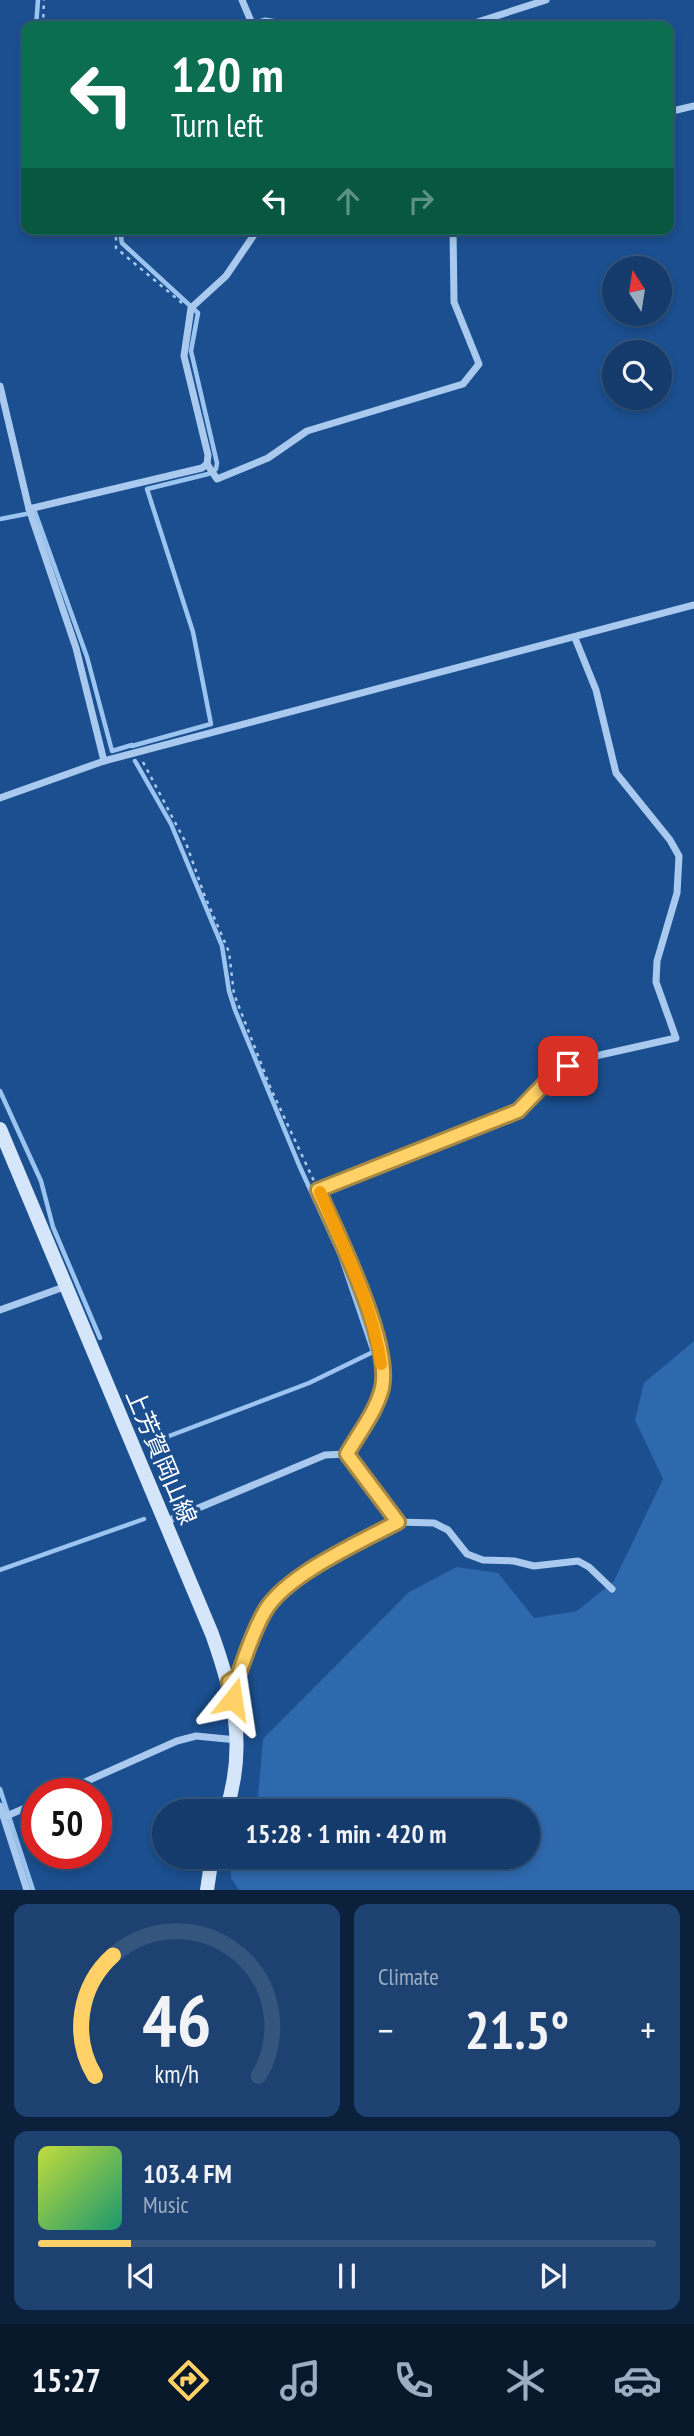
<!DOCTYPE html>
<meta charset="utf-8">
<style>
body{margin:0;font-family:"PT Sans Narrow","Noto Sans JP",sans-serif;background:#1d4271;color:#f1f3f6;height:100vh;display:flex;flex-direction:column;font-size:26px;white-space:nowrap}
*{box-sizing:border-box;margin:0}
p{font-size:23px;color:#9dadc1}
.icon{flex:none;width:38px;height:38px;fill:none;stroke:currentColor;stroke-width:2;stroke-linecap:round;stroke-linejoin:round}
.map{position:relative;height:1890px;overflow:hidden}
.side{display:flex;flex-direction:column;gap:14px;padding:14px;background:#0b203b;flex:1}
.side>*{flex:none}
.hud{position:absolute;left:21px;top:21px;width:653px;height:214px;border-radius:14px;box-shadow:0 4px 10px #0003,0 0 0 2px #33557e;background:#0b6e4f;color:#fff;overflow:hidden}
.needle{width:46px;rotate:348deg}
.tools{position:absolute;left:602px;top:256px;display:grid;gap:14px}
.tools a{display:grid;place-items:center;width:70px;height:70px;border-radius:50%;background:#143b6b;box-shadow:0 4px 10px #0003,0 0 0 2px #33557e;font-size:35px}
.speed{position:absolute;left:21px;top:1778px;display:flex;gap:14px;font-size:35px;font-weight:700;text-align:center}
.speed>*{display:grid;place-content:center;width:91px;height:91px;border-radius:50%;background:#143b6b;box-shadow:0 4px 10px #0003,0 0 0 2px #33557e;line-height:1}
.speed .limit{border:10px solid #d22;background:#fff;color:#111}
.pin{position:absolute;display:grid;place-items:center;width:60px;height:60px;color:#fff;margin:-30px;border-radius:14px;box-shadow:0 4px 10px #0006}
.me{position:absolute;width:77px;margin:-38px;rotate:15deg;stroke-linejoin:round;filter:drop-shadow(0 0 5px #0008)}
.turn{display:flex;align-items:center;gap:24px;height:147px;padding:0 35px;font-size:32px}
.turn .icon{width:91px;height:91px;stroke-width:2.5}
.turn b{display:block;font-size:49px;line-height:60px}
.lanes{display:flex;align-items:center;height:66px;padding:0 35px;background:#0003;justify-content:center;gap:35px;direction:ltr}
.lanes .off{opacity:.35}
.big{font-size:52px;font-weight:800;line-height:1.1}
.side .widget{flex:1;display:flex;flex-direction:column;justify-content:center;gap:10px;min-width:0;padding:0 24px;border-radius:14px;background:#1d4271}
.side .dial{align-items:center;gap:0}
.dial svg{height:182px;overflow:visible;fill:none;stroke:#33557e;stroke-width:7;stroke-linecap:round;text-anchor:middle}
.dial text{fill:#f1f3f6;stroke:none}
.song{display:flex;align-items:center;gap:21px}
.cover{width:84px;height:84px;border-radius:10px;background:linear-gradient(135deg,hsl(70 70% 55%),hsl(160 70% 35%))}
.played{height:7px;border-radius:4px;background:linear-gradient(90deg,#ffd166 15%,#33557e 15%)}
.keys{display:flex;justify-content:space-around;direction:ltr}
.heat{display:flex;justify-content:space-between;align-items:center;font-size:38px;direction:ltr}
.side .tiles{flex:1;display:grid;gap:14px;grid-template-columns:1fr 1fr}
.widget:last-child{grid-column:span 2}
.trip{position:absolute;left:152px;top:1799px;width:388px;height:70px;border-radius:35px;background:#143b6b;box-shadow:0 4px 10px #0003,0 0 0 2px #33557e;font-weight:800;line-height:70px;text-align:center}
.tab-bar{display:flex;height:112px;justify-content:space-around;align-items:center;background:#08182b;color:#9dadc1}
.tab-bar .icon{width:49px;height:49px}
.tab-bar .active{color:#ffd166}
.tab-bar b{font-size:32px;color:#f1f3f6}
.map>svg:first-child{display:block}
.green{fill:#2e69ad}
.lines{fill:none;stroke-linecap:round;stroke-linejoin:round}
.stream{stroke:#9cc4f0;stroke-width:4.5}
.path{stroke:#a9c9ee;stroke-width:2.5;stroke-dasharray:3.5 5;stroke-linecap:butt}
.minor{stroke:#a9c9ee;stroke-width:7}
.secondary{stroke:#d6e6fa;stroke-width:14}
.route-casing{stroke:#a68842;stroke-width:18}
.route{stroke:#ffd166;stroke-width:12}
.slow{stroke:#f59e0b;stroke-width:12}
.labels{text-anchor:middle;stroke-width:7;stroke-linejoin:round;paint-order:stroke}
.street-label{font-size:24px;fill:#fff;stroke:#1b4f8f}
</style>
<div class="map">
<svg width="694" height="1890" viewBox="0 0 694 1890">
<rect width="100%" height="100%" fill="#1b4f8f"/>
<path class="green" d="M694,1341V1890H239L231,1878V1857H528V1811H252L258,1797L263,1739L409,1592L457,1567L498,1573L534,1618L577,1611L614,1581L663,1479L635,1420L644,1383Z"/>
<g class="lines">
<g class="stream">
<path d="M36,26L38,0"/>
<path d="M126,229L121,238L122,243L198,313L191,351L217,463L216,469L208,474L147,489L193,632L211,724L132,746"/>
<path d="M35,512L87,657L112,751L132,745"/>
<path d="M0,519L26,514"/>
<path d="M135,761L171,824L222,946L229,991L235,1010L299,1165L340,1255L373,1352L309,1383L148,1444"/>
<path d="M0,1091L41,1181L53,1227L100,1338"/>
<path d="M0,1570L144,1519"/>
<path d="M0,1789L33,1890"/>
</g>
<g class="path">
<path d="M43,26L44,0"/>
<path d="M119,229L116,237V248L182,303"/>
<path d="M143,762L186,843L204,894L229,952L234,994L271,1089L314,1181"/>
</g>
<g class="minor">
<path d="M242,0L253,26"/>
<path d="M252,25L265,21L297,26"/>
<path d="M465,26L546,0"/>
<path d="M668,112L694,106"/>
<path d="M0,386L29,509L76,648L104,761"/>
<path d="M207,464L217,479L268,458L307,431L463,384L479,364L454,302L453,229"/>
<path d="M29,509L202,468L207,464L208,455L184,356L191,308L226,276L258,229"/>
<path d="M0,798L104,761L694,605"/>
<path d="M0,1310L64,1287"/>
<path d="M165,1522L325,1455L347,1454"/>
<path d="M398,1522L434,1523L448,1530L467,1554L483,1560L514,1561L534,1566L578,1561L589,1567L612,1589"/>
<path d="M229,1682L238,1676C246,1655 253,1631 265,1611C286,1576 360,1542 398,1522L347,1454C359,1433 376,1412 382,1388C392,1343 337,1233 318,1190L518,1111L555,1073L568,1066L600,1055L676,1038L656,982L657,961L677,893L679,856L670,840L616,773L596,690L575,638"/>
<path d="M58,1794L177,1741L196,1736L237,1740"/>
<path d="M0,1806L27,1890"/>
<path d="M4,1817L37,1803"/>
</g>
<g class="secondary">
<path d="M0,1129L212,1634C234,1696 247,1746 226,1811"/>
<path d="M207,1890L212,1857"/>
</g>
</g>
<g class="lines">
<g class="route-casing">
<path id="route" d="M233,1699L229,1682L238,1676C246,1655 253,1631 265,1611C286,1575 360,1542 398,1522L347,1454C359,1433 376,1412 382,1388C392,1343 337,1233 318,1190L518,1111L555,1073L568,1066"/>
</g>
<use href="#route" class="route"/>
<path class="slow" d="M320,1192C343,1247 373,1304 381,1364"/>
</g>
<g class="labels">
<g class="street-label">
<text transform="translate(161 1457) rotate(67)" y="8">上芳賀岡山線</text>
</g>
</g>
</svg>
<div class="tools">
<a><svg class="needle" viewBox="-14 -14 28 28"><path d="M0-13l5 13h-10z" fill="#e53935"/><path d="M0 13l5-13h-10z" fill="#9dadc1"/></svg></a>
<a><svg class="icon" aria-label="search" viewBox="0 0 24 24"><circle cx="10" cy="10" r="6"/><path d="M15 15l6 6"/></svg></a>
</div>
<div class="speed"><div class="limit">50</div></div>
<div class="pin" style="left:568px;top:1066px;background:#d93025"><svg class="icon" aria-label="arrive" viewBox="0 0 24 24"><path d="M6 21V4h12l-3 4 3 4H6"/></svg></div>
<svg class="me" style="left:233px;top:1699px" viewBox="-20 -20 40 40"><path d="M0-17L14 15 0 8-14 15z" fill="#ffd166" stroke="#fff" stroke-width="4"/></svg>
<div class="trip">15:28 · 1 min · 420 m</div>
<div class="hud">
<div class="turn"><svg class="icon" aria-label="left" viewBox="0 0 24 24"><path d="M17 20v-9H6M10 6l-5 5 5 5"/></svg><div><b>120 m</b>Turn left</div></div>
<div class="lanes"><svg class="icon" aria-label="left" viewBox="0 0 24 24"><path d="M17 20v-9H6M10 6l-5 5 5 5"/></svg><svg class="icon off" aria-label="ahead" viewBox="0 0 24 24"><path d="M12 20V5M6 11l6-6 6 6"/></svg><svg class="icon off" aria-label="right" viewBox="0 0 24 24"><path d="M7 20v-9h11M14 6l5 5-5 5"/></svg></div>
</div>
</div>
<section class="side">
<div class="tiles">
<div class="widget dial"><svg viewBox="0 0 100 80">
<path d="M14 69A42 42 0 1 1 86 69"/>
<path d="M14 69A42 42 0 0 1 22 16" stroke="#ffd166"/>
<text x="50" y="56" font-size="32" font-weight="700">46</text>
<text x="50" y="72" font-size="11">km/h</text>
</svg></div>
<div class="widget"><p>Climate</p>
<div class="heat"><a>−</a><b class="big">21.5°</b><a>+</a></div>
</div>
<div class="widget">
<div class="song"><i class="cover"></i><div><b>103.4 FM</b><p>Music</p></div></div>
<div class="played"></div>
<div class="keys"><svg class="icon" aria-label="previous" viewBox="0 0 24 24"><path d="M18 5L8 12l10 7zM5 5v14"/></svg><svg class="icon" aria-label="pause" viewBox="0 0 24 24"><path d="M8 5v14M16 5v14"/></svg><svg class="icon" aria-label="next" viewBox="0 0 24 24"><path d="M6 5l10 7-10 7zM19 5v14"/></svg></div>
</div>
</div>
</section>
<nav class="tab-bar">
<b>15:27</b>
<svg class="icon active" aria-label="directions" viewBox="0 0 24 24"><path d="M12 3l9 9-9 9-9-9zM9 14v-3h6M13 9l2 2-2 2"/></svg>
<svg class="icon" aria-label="music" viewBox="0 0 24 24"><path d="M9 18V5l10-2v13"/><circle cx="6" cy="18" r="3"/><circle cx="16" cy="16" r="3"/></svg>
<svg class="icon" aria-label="phone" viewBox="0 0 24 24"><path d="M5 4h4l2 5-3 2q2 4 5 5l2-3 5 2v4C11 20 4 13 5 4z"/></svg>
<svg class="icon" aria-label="climate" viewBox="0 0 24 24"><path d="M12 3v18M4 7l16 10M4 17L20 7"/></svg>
<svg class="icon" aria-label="car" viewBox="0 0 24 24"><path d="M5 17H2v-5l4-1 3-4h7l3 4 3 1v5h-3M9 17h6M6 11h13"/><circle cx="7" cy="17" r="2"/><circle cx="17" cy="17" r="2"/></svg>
</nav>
